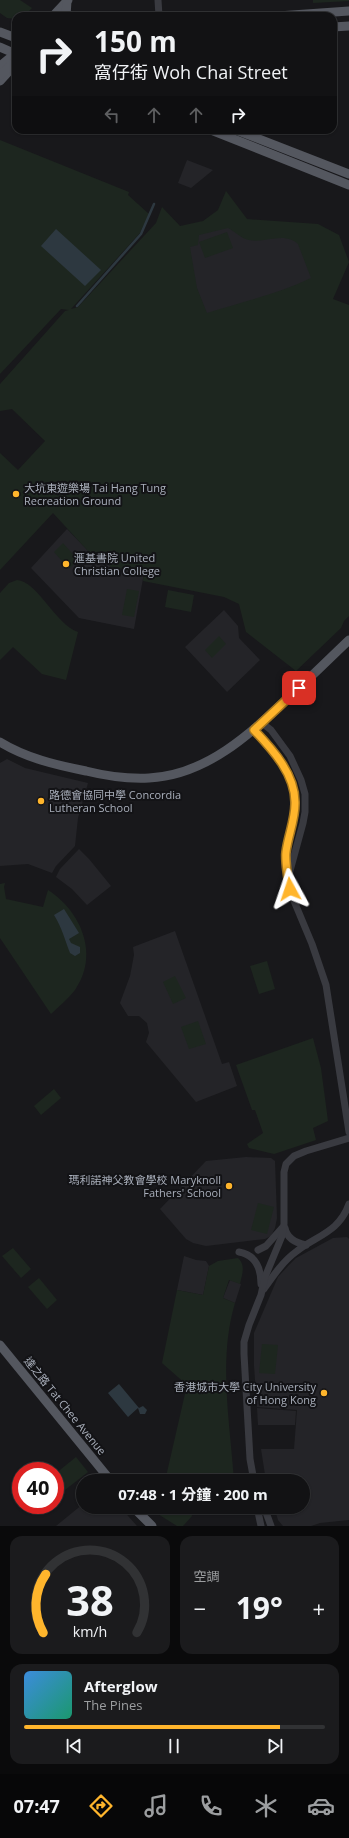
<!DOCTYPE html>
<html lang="zh-TW">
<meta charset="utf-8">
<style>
body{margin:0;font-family:"Open Sans","Noto Sans TC",sans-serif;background:#1b1b1d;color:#f1f3f6;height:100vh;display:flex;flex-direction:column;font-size:15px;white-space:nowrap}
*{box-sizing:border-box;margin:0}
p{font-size:13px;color:#9c9ea0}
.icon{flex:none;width:22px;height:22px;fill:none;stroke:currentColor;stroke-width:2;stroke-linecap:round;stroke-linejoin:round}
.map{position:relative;height:1526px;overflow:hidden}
.drawer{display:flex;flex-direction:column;gap:10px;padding:10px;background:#0a0a0b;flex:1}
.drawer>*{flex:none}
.guide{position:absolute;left:12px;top:12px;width:325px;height:122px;border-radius:12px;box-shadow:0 1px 3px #0004,0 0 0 1px #313234;background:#121214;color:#f1f3f6;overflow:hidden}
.speed{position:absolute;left:12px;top:1462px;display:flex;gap:8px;font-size:20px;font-weight:700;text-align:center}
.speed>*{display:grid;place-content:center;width:52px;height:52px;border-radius:50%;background:#121214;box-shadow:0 1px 3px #0004,0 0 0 1px #313234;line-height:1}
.speed .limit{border:6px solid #d22;background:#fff;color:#111}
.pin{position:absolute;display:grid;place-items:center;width:34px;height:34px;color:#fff;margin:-17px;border-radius:8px;box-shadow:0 2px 6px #0006}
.me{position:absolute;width:44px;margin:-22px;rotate:355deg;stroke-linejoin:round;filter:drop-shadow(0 0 3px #0008)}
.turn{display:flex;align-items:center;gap:14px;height:84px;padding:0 16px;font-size:18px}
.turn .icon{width:52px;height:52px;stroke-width:2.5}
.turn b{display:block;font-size:28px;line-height:34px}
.lanes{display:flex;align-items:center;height:38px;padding:0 16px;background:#0003;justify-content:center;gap:20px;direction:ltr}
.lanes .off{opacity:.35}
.big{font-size:30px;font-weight:700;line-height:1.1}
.drawer .card{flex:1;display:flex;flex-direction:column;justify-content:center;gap:6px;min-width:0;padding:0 14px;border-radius:12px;background:#1b1b1d}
.drawer .dial{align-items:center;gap:0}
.dial svg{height:104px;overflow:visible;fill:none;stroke:#313234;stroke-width:7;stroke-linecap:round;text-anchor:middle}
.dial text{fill:#f1f3f6;stroke:none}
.song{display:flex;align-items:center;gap:12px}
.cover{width:48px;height:48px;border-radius:6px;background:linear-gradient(135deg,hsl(210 70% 55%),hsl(160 70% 35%))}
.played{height:4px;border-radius:2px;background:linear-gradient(90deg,#ffb52c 85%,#313234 85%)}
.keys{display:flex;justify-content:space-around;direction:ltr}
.heat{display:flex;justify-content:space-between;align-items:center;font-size:22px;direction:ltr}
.drawer .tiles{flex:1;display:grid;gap:10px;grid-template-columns:1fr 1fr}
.card:last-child{grid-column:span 2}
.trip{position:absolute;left:76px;top:1474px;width:234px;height:40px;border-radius:20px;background:#121214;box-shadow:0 1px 3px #0004,0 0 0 1px #313234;font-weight:700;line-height:40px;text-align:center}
.dock{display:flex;height:64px;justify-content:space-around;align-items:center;background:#070708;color:#9c9ea0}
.dock .icon{width:28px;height:28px}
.dock .active{color:#ffb52c}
.dock b{font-size:18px;color:#f1f3f6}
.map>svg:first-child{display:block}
.built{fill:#242428}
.green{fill:#1d261f;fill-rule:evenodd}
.water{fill:#2d3840}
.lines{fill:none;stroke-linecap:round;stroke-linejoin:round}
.stream{stroke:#2d3840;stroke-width:2.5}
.minor{stroke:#393a40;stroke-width:7}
.major{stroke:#54575f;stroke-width:9}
.major-bridge{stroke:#54575f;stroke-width:9}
.route-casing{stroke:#a6761d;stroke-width:10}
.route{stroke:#ffb52c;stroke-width:7}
.poi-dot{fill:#ffb52c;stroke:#131316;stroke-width:1.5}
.labels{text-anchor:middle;stroke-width:4;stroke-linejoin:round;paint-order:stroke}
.poi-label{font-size:11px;fill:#a9afbb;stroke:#131316;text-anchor:start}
.street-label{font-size:11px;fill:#a9afbb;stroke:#131316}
</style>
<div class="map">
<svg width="349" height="1526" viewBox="0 0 349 1526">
<rect width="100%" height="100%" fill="#18181b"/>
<g class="built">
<path d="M187,160L213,170L191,188L178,183Z"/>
<path d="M232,215L257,240L294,227L313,279L208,318L188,266L191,230Z"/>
<path d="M67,529L99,562L103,559L111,567L144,573L134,629L79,618L31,568Z"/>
<path d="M224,610L238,626L239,638L260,660L227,692L185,647Z"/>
<path d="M7,759L25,768L88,783L78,818L75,846L56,866L52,873L28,864L0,866V763Z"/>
<path d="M79,849L89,859L111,886L87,905L72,889L56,877L60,869Z"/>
<path d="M175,931L222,1064L229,1062L237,1086L196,1102L146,1042L149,1033L147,1023L139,1016H128L120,1003L130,976L134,955L133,947Z"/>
<path d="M246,1157L271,1158L275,1161L277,1218L275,1228L271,1236L265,1239L206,1246L193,1243L186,1239L160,1209L206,1161Z"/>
<path d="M347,1237L349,1239V1520L320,1523L311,1526H283L278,1520L274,1507H303V1481H266L261,1449H294L297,1410L257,1407L254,1366V1333L278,1277L289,1265L296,1258L333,1238Z"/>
<path d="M184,1256L196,1260L206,1261L209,1266L203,1295L177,1290Z"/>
<path d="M230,1280L241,1284L235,1303L223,1298Z"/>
<path d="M257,1408L296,1411L295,1425H258Z"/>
<path d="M83,1504V1507H120L137,1526H56Z"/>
</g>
<g class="green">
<path d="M0,0H20L32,8L24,16H16V19L7,18L0,13Z"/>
<path d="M313,0H349V1L313,3Z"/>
<path d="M0,140L129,192L128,195L149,214L140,233L71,309L78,307L156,223L162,207L180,226L203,221L218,210L226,191L247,219L318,224L339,235L349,262L333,299L349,305V616L344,621L341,628L296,671L246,632L239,604L224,597L143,581L144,573L111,567L103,559L99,563L53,513L0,570V453L18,470L45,441L12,409L0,411V384L65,311L69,310L61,309L0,374ZM228,228C234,231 242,239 249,240C265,244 283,231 298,244L311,278C278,294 242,302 207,313L197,288L190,247L198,245L199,235Z"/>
<path d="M227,232L233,248L205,258L199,242Z"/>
<path d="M63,543L78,560L69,569L54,552Z"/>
<path d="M17,580C37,581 56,625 78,632L66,680L42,674L13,647L0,660V593L9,583Z"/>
<path d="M127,589L139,591L134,617L122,615Z"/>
<path d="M168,590L194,595L191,612L165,607Z"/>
<path d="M219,636L226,644L212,658L205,650Z"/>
<path d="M5,883L4,887L6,899L43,907L48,890C81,911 100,955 75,990C68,999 59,1006 51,1014L0,938V884Z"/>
<path d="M267,961L275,989L259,994L250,966Z"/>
<path d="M175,976L186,998L173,1004L163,982Z"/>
<path d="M198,1021L206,1044L189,1049L181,1027Z"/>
<path d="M313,1038L321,1068L328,1121L313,1128L316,1140L274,1154L249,1148L247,1144L263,1133L255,1110H252L236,1065Z"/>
<path d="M54,1089L61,1098L41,1115L34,1106Z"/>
<path d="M258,1203L274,1207L267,1234L251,1230Z"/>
<path d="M13,1248L31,1269L21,1278L2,1256Z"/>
<path d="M238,1258C246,1265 242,1275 240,1284L229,1280L223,1298L235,1303C218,1360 230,1422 234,1481H165L187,1385L162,1363L177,1290L203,1295L209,1266L218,1261Z"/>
<path d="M39,1278L57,1300L47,1309L28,1287Z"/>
<path d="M262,1344L278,1345L275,1374L259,1373Z"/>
<path d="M76,1457L88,1472L56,1497L55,1474Z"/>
<path d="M159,1507H191L192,1516L183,1526H177L158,1514Z"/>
</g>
<g class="water">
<path d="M56,229L101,270L85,286L41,246Z"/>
<path d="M64,909L79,933L69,939L71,943L80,947V953L75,956L70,953C65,940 62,928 54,915Z"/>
<path d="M119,1384L139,1408L143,1406L147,1410L145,1414H140L138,1408L128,1417L108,1393Z"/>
</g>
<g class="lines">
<path class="stream" d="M77,306L141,234L154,204"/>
<g class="minor">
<path d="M158,0L159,16"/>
<path d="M262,723L271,730L290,756L301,780L305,794V812L303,823L288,878L289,889L312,944L326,985L349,1132"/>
<path d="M254,730C280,757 301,783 292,823C289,839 284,854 288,871"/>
<path d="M285,1228C287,1239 296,1243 306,1245"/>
<path d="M258,1250L266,1246L282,1228"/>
<path d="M239,1252C256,1255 261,1269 261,1284"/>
<path d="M264,1289C273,1276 283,1261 297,1251C318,1235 339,1232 349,1204"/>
<path d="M254,1481L250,1459L244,1354V1342L249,1325L261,1295L265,1277L282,1236L284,1224V1172L286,1164L294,1156L306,1151L349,1138"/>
<path d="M257,1507L261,1526"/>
<path d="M264,1507L271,1526"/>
</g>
<g class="major">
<path d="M53,16L68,0"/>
<path d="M66,16L67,1"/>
<path d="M278,16L349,11"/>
<path d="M333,27L349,26"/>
<path d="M0,32L16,38"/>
<path d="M0,47L16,54"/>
<path d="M0,66L16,53"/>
<path d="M0,81L10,70"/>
<path d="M211,130L349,185"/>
<path d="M236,130L349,174"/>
<path d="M0,742C26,758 56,765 86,771C106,776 128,779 149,778C207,775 250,734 290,696C310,678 329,659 349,640"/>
<path d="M0,1345L111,1481"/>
<path d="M133,1507L152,1526"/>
</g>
<path class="major-bridge" d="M0,75L16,61"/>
</g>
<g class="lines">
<g class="route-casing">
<path id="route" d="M290,889C288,881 285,860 286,852C288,836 295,820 295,804C296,775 273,750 254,730L299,688"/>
</g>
<use href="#route" class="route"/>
</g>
<g class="poi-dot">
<circle cx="16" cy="494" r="4"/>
<circle cx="66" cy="564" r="4"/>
<circle cx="41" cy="801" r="4"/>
<circle cx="229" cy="1186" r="4"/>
<circle cx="324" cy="1393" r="4"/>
</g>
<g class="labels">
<g class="poi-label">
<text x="24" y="492">大坑東遊樂場 Tai Hang Tung<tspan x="24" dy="13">Recreation Ground</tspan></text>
<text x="74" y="562">滙基書院 United<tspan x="74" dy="13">Christian College</tspan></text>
<text x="49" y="799">路德會協同中學 Concordia<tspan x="49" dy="13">Lutheran School</tspan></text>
<text x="221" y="1184" text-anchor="end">瑪利諾神父教會學校 Maryknoll<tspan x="221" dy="13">Fathers' School</tspan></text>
<text x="316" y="1391" text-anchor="end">香港城市大學 City University<tspan x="316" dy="13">of Hong Kong</tspan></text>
</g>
<g class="street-label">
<text transform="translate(65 1406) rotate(51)" y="4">達之路 Tat Chee Avenue</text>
</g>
</g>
</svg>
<div class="speed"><div class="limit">40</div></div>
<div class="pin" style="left:299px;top:688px;background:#d93025"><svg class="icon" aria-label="arrive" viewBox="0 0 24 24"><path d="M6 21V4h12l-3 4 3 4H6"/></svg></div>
<svg class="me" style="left:290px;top:889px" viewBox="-20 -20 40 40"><path d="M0-17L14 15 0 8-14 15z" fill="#ffb52c" stroke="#fff" stroke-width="4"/></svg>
<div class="trip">07:48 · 1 分鐘 · 200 m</div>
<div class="guide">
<div class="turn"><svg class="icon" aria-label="right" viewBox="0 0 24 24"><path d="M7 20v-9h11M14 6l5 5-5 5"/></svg><div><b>150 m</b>窩仔街 Woh Chai Street</div></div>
<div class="lanes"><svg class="icon off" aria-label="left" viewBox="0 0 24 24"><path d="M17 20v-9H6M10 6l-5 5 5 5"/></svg><svg class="icon off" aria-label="ahead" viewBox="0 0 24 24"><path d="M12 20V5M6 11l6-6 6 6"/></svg><svg class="icon off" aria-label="ahead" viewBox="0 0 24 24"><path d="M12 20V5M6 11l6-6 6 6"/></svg><svg class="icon" aria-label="right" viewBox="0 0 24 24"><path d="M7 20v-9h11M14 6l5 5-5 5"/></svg></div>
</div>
</div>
<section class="drawer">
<div class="tiles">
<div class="card dial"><svg viewBox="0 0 100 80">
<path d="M14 69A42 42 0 1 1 86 69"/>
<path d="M14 69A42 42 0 0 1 16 24" stroke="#ffb52c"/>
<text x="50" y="56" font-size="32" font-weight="700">38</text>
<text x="50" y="72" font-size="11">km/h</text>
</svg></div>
<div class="card"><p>空調</p>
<div class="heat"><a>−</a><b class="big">19°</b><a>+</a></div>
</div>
<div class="card">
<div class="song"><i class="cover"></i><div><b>Afterglow</b><p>The Pines</p></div></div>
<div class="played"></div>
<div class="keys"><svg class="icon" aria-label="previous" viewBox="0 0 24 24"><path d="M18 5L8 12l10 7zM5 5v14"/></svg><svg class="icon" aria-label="pause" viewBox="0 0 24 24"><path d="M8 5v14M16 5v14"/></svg><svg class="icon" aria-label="next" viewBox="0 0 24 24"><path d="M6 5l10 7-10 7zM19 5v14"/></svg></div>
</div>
</div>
</section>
<nav class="dock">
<b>07:47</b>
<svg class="icon active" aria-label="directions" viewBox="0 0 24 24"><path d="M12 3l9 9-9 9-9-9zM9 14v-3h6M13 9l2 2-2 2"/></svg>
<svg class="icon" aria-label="music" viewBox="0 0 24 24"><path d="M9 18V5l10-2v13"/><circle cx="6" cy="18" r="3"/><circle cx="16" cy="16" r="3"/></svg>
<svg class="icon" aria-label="phone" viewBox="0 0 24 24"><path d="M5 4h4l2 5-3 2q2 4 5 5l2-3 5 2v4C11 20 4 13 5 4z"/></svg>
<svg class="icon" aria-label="climate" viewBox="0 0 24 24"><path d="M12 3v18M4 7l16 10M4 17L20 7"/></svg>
<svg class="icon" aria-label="car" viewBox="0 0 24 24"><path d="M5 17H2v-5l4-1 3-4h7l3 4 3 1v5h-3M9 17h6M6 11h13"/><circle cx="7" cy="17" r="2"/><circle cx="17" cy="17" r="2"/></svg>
</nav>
